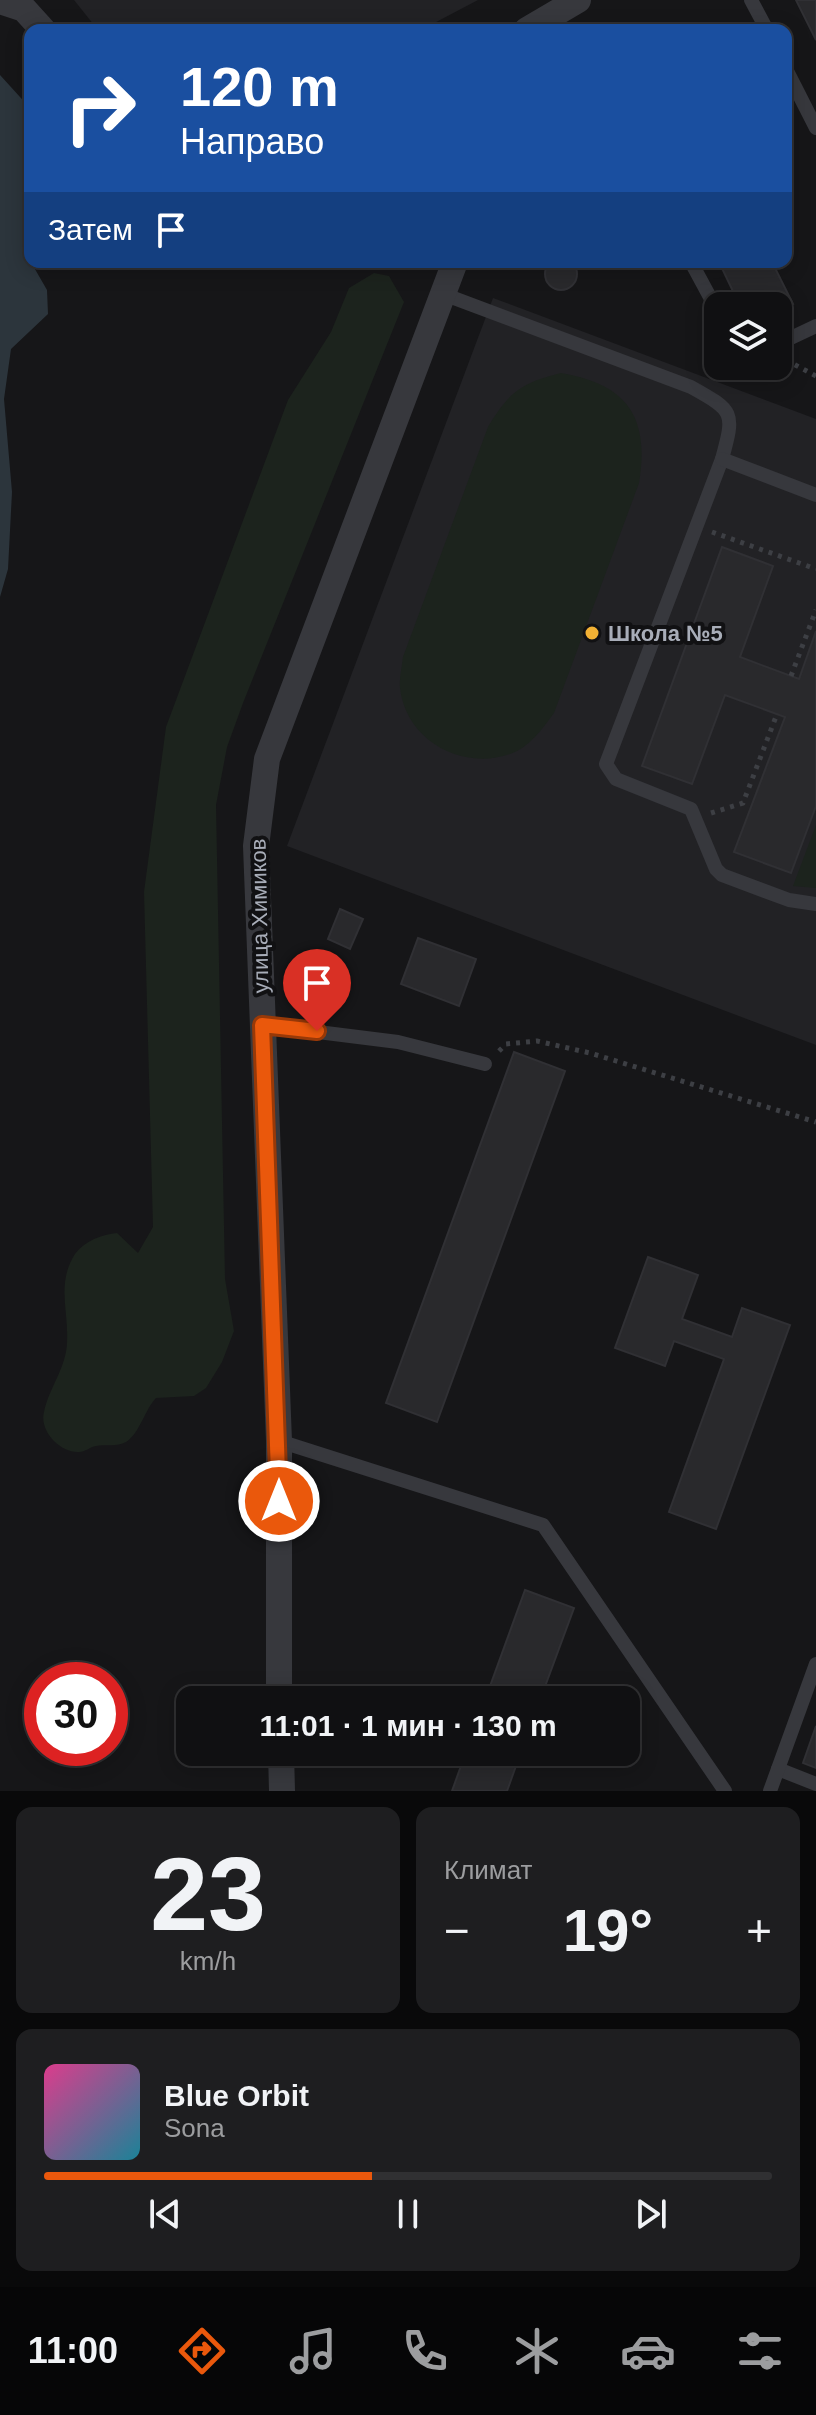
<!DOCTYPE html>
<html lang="ru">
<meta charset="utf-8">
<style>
body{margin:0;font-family:Arial,sans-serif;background:#1e1e20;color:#f1f3f6;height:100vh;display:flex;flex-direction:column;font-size:30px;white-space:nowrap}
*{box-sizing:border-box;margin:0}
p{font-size:26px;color:#9c9d9f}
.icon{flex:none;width:44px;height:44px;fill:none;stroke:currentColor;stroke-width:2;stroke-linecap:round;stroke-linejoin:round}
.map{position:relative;height:1791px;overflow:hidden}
.drawer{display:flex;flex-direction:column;gap:16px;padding:16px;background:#09090a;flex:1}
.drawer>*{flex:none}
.banner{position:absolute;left:24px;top:24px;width:768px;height:244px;border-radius:16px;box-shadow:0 4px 20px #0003,0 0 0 2px #303032;background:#1a4fa0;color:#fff;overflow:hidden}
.tools{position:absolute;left:704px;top:292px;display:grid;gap:16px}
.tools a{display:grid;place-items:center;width:88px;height:88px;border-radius:16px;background:#101012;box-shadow:0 4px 20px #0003,0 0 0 2px #303032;font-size:40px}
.speed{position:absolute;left:24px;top:1662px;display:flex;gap:16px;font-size:40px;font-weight:700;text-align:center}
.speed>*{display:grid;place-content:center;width:104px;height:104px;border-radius:50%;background:#101012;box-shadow:0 4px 20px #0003,0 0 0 2px #303032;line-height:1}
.speed .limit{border:12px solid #d22;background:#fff;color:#111}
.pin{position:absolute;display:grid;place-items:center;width:68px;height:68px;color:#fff;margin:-82px -34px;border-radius:50% 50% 50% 0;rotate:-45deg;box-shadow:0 0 8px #0007}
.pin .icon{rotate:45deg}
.me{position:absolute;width:88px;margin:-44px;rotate:0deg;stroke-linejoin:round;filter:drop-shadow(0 0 6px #0008)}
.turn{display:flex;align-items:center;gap:28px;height:168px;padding:0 24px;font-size:36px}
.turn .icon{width:104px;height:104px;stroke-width:2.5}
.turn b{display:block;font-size:56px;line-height:68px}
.then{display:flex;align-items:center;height:76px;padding:0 24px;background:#0003;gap:16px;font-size:30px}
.big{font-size:60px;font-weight:700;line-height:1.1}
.drawer .widget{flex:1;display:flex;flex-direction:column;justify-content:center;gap:12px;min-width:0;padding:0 28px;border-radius:16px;background:#1e1e20}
.drawer .dial{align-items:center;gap:0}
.dial b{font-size:104px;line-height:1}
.song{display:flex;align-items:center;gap:24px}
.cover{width:96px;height:96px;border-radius:12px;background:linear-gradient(135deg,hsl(330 70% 55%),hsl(190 70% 35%))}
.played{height:8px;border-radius:4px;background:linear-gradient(90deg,#ea580c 45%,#303032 45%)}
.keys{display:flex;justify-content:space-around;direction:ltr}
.heat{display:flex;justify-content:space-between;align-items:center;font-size:44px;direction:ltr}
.drawer .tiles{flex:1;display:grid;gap:16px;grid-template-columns:1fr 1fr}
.widget:last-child{grid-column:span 2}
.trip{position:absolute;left:176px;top:1686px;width:464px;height:80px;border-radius:16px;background:#101012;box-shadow:0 4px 20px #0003,0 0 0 2px #303032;font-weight:700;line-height:80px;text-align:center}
.tab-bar{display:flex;height:128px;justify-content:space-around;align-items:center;background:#060607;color:#9c9d9f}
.tab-bar .icon{width:56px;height:56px}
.tab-bar .selected{color:#ea580c}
.tab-bar b{font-size:36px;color:#f1f3f6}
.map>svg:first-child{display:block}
.built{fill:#222225}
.green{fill:#1c231d}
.water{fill:#2c353c}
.building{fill:#29292c;stroke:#303034;stroke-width:2}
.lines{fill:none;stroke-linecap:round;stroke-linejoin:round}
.path{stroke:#3d3f44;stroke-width:5;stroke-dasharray:4 6;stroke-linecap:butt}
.lane{stroke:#37383d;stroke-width:14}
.street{stroke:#37383d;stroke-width:26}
.route-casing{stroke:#983908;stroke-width:20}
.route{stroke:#ea580c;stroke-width:14}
.poi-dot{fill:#f2b134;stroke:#111113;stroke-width:3}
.labels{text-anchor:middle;stroke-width:8;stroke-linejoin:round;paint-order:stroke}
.poi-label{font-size:22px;font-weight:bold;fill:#a8adb8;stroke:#111113;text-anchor:start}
.street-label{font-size:22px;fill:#a8adb8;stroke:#111113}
</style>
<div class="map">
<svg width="816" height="1791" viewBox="0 0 816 1791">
<rect width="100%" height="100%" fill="#161618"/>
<g class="built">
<path d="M74,0H478L421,30H98Z"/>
<path d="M493,298L816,419V1045L287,846Z"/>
</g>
<g class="green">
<path d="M374,273L389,276L404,302L243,703L227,747L216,805L225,1279L234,1331L222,1362L206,1388L194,1396L156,1398C144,1411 140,1433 126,1442C117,1447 105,1444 96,1446C90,1447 85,1452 79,1452C60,1453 39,1431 44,1412C49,1388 66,1368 67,1343C69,1311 56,1284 75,1254C84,1241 103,1234 117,1233L138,1253L153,1227L144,892L166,727L288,400L331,332L349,288Z"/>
<path d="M561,373C627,384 650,417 639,483L554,713C542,729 530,747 510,754C461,771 406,740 400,688C399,678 402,667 403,657L488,427C509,392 521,383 561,373Z"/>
<path d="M816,825V888L793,886Z"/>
</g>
<path class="water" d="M0,75L30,108L28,257L47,290L48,314L11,349L4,399L12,492L8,569L0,597Z"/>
<g class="building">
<path d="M796,0H816V40Z"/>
<circle cx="561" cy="274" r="16"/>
<path d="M719,262H772L793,304L778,311V306H740Z"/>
<path d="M722,547L773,566L740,657L799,679L816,631V806L791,873L734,852L785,717L725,695L692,784L642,766Z"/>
<path d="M340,909L363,919L350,949L328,939Z"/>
<path d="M418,938L476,959L459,1006L401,984Z"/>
<path d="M514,1052L565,1071L437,1422L386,1403Z"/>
<path d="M648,1257L698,1275L682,1319L732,1337L742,1308L790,1325L716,1529L669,1512L724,1359L674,1341L665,1366L615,1348Z"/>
<path d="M525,1590L574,1608L540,1700H485Z"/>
<path d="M816,1726V1768L803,1763Z"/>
<path d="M466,1752H521L507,1791H452Z"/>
</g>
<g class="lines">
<g class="path">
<path d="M786,360L816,376"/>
<path d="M712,532L816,569"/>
<path d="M791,676L816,610"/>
<path d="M711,813L743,803L777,714"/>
<path d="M499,1051L506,1044L537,1041L590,1053L816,1122"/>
</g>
<g class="lane">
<path d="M751,0L767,30"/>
<path d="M786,69L816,128"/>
<path d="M691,262L718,312"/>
<path d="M443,294L691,387C734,411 735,412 722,459L606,764L616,779L691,809L716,869L722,875L789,900L816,904"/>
<path d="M778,344L816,326"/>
<path d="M722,459L816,495"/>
<path d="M262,1025L398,1042L485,1064"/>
<path d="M279,1441L543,1525L725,1791"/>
<path d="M778,1769L816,1784"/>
<path d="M770,1791L816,1664"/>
</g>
<g class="street">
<path d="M0,1L24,9L43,30"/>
<path d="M527,30L578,0"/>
<path d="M279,1700V1441L256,846L267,759L455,262"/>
<path d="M281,1752L282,1791"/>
</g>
</g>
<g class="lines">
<g class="route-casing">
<path id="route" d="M279,1501L262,1025L317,1031"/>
</g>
<use href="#route" class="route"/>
</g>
<circle class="poi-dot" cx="592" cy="633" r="8"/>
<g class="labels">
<g class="poi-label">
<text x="608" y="641">Школа №5</text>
</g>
<g class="street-label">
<text transform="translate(259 916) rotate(-91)" y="8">улица Химиков</text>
</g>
</g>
</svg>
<div class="tools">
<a><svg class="icon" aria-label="layers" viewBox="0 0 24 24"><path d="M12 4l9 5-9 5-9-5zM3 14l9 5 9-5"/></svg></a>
</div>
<div class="speed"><div class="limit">30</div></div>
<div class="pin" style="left:317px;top:1031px;background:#d93025"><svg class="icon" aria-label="arrive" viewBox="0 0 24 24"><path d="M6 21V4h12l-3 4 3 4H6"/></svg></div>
<svg class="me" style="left:279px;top:1501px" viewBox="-20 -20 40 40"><circle r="17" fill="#ea580c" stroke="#fff" stroke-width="3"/><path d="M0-11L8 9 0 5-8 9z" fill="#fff"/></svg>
<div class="trip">11:01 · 1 мин · 130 m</div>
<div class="banner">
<div class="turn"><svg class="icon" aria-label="right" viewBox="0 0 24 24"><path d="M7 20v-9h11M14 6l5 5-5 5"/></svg><div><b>120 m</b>Направо</div></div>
<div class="then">Затем<svg class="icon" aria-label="arrive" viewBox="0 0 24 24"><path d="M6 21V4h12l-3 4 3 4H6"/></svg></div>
</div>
</div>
<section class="drawer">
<div class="tiles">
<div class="widget dial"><b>23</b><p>km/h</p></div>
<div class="widget"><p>Климат</p>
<div class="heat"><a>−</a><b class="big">19°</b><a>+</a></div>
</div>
<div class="widget">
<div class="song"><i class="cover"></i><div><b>Blue Orbit</b><p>Sona</p></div></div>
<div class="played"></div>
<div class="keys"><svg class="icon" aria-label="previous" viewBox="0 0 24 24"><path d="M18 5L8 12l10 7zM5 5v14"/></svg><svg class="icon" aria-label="pause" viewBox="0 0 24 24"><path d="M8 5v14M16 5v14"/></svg><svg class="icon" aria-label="next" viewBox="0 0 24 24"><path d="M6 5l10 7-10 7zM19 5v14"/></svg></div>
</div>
</div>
</section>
<nav class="tab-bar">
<b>11:00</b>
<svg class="icon selected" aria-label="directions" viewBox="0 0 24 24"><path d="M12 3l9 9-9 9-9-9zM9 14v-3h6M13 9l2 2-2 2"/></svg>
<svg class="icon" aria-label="music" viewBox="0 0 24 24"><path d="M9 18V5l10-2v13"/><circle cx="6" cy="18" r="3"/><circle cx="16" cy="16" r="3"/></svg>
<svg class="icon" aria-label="phone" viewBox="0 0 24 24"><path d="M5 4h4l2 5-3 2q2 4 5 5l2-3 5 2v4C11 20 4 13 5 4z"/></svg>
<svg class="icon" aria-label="climate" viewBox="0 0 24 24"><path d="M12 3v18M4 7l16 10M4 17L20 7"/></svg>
<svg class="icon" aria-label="car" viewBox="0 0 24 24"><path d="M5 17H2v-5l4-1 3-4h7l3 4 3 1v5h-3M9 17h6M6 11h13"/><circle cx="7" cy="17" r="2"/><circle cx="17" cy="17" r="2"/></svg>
<svg class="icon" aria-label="filters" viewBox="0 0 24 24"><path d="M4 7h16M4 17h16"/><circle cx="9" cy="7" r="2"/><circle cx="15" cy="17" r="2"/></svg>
</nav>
